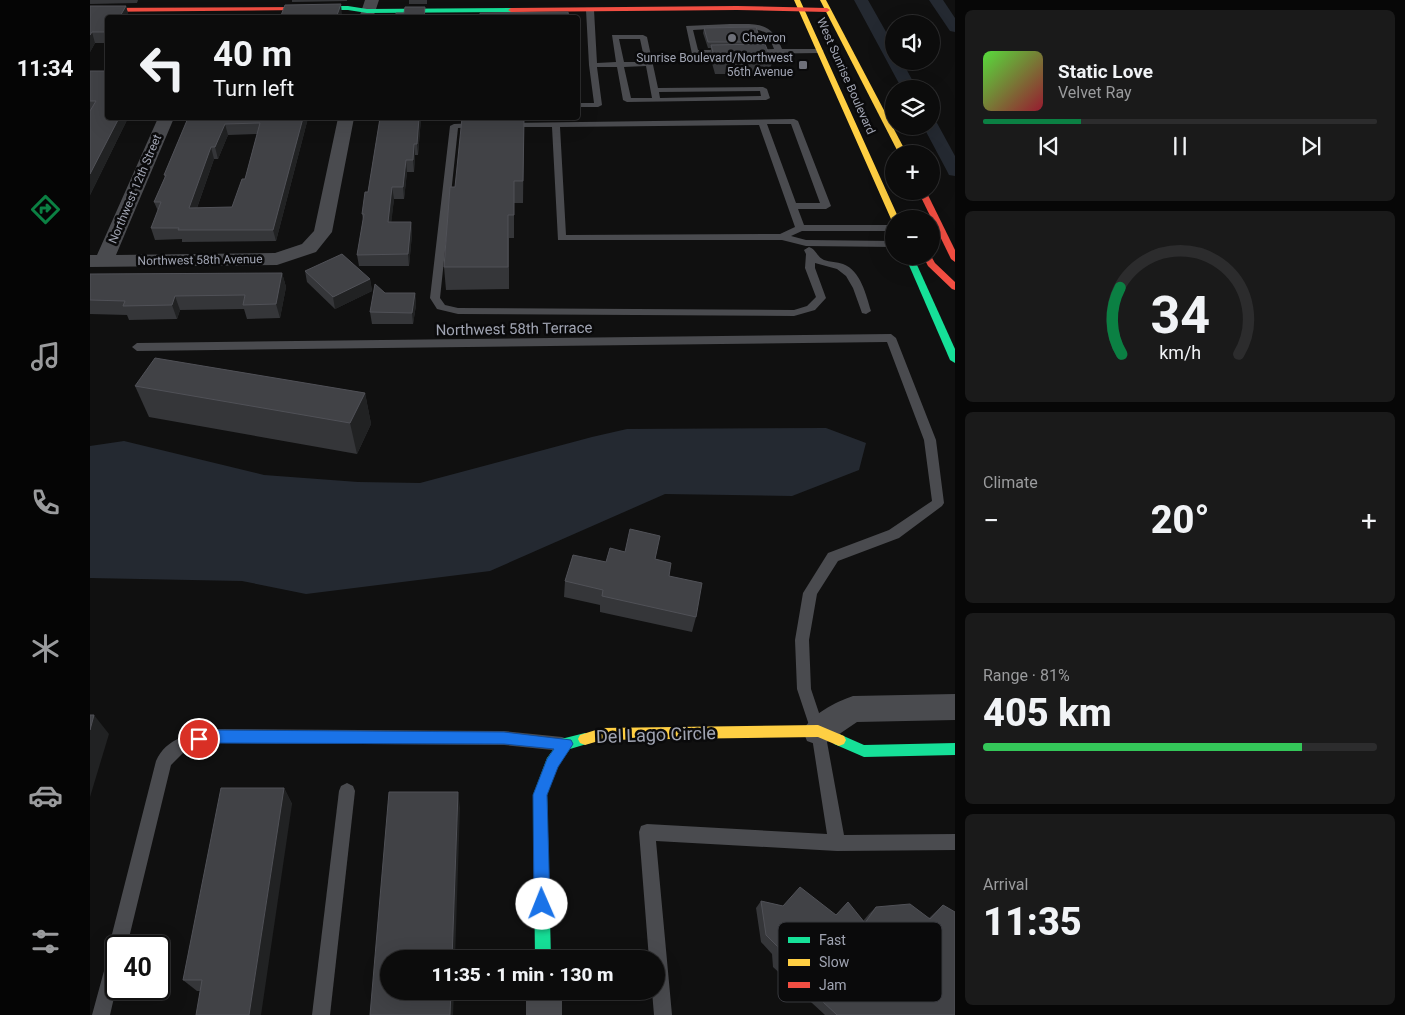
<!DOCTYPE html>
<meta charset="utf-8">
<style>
body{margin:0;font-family:Roboto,sans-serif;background:#1a1a1a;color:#f1f3f6;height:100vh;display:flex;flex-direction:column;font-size:19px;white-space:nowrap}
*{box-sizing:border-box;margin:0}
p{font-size:16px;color:#9a9b9d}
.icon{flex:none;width:28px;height:28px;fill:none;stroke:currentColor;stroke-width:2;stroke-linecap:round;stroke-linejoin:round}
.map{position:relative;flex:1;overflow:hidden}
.drawer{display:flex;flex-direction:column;gap:10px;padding:10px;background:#070707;width:450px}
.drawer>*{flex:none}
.banner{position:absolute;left:15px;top:15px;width:475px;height:105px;border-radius:5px;box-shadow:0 5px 20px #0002,0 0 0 1px #2c2c2d;background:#0c0c0c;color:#f1f3f6;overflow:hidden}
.controls{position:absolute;left:795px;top:15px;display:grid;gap:10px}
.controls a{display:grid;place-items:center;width:55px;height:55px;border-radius:50%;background:#0c0c0c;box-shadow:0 5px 20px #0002,0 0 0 1px #2c2c2d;font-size:25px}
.speed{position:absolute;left:15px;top:935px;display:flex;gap:10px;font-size:25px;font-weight:700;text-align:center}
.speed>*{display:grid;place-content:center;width:65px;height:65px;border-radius:50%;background:#0c0c0c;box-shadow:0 5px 20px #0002,0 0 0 1px #2c2c2d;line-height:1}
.speed .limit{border:2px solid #111;border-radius:8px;background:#fff;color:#111}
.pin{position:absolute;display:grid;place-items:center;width:42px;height:42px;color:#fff;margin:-21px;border:2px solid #fff;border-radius:50%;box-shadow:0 1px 5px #0007}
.me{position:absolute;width:55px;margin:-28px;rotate:359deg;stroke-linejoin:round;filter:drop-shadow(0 0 4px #0008)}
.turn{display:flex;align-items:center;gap:18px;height:105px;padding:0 25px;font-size:22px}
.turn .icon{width:65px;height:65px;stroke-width:2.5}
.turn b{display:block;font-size:35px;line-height:42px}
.big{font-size:38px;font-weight:800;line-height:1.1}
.drawer .tile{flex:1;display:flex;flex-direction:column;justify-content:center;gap:8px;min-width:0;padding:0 18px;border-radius:8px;background:#1a1a1a}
.drawer .dial{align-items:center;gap:0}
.dial svg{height:130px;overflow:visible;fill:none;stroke:#2c2c2d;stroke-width:7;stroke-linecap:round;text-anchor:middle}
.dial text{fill:#f1f3f6;stroke:none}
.song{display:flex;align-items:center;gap:15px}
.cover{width:60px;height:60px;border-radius:8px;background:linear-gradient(135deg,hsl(110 70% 55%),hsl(350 70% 35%))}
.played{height:5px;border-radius:2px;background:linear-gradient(90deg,#0b8043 25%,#2c2c2d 25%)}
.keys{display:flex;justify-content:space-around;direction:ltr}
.heat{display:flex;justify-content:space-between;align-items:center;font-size:28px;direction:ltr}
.charge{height:8px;border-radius:4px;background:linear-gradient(90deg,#34c759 81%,#2c2c2d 0)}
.trip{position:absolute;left:290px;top:950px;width:285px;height:50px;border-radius:25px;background:#0c0c0c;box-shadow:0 5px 20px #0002,0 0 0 1px #2c2c2d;font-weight:800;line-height:50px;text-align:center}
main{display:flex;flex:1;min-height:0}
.menu{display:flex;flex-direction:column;width:90px;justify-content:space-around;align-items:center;background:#050505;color:#9a9b9d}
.menu .icon{width:35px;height:35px}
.menu .active{color:#0b8043}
.menu b{font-size:22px;color:#f1f3f6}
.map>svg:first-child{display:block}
.water{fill:#242931}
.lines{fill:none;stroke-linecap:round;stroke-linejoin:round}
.canal{fill:#242931;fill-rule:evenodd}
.lane{fill:#4a4b4f;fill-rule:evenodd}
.street{fill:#4a4b4f;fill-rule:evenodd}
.fast{fill:#16e098;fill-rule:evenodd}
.slow{fill:#ffcf43;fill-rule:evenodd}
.jam{fill:#f24e42;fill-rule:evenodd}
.wall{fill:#353639;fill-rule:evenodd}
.shaded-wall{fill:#212223}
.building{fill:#414246;stroke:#505157;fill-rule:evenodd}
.route{fill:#1a73e8;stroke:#114b97}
.poi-dot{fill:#6e7079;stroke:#0a0a0b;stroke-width:2}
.labels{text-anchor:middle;stroke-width:5;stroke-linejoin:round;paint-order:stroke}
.far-poi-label{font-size:12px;fill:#a0a4b2;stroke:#0a0a0b;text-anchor:start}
.far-street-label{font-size:12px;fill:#a0a4b2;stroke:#0a0a0b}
.street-label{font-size:15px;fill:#a0a4b2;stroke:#0a0a0b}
.near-street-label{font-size:18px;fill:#a0a4b2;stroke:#0a0a0b}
.key{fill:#0a0a0b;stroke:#37383d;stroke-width:1}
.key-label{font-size:14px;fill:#a0a4b2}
</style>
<main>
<nav class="menu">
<b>11:34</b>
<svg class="icon active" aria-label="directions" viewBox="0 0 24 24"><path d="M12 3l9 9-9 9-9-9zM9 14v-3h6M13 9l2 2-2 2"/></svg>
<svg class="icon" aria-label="music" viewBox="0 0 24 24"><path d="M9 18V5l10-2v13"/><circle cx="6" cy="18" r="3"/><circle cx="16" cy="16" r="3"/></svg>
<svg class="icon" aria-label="phone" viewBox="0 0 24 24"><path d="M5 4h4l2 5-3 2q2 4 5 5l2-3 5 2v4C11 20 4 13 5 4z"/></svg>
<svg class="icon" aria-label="climate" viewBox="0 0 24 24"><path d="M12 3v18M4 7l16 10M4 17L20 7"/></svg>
<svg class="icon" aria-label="car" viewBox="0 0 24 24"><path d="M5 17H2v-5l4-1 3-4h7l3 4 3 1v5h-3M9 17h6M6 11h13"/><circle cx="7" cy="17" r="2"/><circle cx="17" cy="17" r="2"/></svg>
<svg class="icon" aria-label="filters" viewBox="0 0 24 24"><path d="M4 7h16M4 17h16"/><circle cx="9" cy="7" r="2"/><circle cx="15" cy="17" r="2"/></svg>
</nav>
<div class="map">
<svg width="865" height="1015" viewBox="0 0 865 1015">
<rect width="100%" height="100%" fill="#101010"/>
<path class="water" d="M736,428L776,443L769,470L702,496L575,494L400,571L216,594L152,581L0,578V446L34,441L174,475L268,482L330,483L502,437L537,429Z"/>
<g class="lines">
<g class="canal">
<path d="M764,0H778L804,46V61H812L827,89H812Z"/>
<path d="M839,0H853L865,18V32L860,31Z"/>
<path d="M841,121L847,123L865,156V176L859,175L857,171L833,126H841Z"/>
</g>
<g class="lane">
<path d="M500,8L504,10L507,63L526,62L522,35H553L557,37L568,88L673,87L677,89L680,98L676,100L537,102L533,100L527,67H507L512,105L508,107H488V103H504L499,65L496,10ZM529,39H550L555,62H534ZM556,66L562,98H541L534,67ZM670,91L671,96L570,98L569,92Z"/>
<path d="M640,24C667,24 681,21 692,49H730L734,51L730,53L662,54H659V50L684,49L678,34C661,23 622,29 603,30L608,50H640V54H602L596,26Z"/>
<path d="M704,119L708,121L741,206L736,209H708L714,225H804V231H712L701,236L716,240L804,241V247L716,246L692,240H468L462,127H418L414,125L418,123ZM677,124H701L730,203H706ZM669,125L705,227L690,234L476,235L470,127Z"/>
<path d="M388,123L392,125L391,127L368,128L350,298L355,305L368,308L704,310L717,306L726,297L715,268L716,254L714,250L719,247C726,249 727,257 734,260C740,262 747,262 753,264C771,271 776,295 781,311L776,314L772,313L763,288L756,276L747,269L725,263V268L736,298L725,310L704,316L368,314L347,309L340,298L360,126L364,124Z"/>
<path d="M801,334L806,338L846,440L854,503L852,506L809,538L748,561L727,594L719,640L721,689L735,731L754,835L865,834V850L747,851L566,841L582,1015H564L562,991H566V959H559L549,832L551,826L557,824L737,834L721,731L707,689L705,640L713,593L738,553L799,530L842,501L834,440L797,342L47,351L42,347L47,343Z"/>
<path d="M123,729L414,731L472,737L477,739L480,744L477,749L472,751L414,745L123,743L98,748L81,765L37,946H26V989L20,1015H2L20,949L19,946L66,761C76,738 101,733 123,729Z"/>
<path d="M257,783L263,786L265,791L240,1015H222L249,791L251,786Z"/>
</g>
<g class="street">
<path d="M275,0H289L283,18H269Z"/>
<path d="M68,118H84L26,255L185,253L212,244L224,231L248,118H264L242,232L226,252L187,265L0,267V255H7Z"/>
<path d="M865,694V720L767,722L739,741L728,745L717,741L713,731C721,714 746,702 763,696Z"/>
<rect x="436" y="991" width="36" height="24"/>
</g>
<g class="fast">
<path d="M258,6L277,9L421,8L424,10L421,12L277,13L258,10H212L209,8L212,6Z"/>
<path d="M815,256H823L865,349V363L860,360Z"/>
<path d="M495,733L500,735L502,739L500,743L480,749L467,767L457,795L461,959H445L443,795L457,758L471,739Z"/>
<path d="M749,734L774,745L865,743V755L774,757L744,744L742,740L744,736Z"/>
</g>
<g class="slow">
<path d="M704,0H710L809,219H804V221L801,219Z"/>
<path d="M730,0H736L817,154H809Z"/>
<path d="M728,725L754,736L756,740L754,744L749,746L728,737L512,740L495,745L490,743L488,739L490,735L512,728Z"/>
</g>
<g class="jam">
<path d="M647,6L737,8L740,10L737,12L647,10L421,12L418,10L421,8Z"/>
<path d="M214,7V9L212,10L0,12V8Z"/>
<path d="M828,191H836L865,250V262L861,259Z"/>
<path d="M833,256H841L845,263L865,282V290L862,289L838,266Z"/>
</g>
</g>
<g class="wall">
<path d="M0,0H48L47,3L0,4Z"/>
<path d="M202,0H257V1L202,2Z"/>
<rect x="319" y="0" width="18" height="4"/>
<path d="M0,6H36L39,17V18H18V43H5L0,52Z"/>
<path d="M614,28L671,42V44L682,62L679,74H625L620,56L621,48H618L613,33Z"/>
<path d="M0,71L38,118L0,195Z"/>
<path d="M98,118H218L186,241L92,242V239L65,240L61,228L68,211L64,202L75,177L74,175ZM167,134L155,179L142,207L107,208L124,159H128L138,135Z"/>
<path d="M290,118H331L328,155H325L324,172H317L314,199H304L301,222H321L322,234L319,266H269L267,255L273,220L272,214L278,192Z"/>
<path d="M434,118L433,203H424V238H419V289L356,290L354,267L365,187Z"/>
<path d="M215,271L280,279L282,291L245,309L217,282Z"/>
<path d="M192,273L196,287L190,318L157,319L154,309L90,310L87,319L39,320L37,315L0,314V274Z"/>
<path d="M295,293H325L326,305L323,324H282L280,312Z"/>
<path d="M45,386L275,393L281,424L267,454L59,417Z"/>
<path d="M565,560L579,576L606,617L602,632L510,612V605L474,597L475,581L516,562Z"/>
<path d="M194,788L202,804L110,991H107L93,980Z"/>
<path d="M671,901L693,906L745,915L773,921L779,914L786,907L839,918L853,905L865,1015H735L683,967L682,954L671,942L666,908Z"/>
</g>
<g class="shaded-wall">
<path d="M251,4L252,15L251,18H246Z"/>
<path d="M36,6L39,17V18H29Z"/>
<path d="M2,32L5,43L0,52V35Z"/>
<path d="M29,118H38L0,195V174Z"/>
<path d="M213,118H218L186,241L183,230Z"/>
<path d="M329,118H331L328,155L327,144Z"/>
<path d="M135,124L138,135L128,159L125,147Z"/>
<path d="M324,144L325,155L324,172L323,160Z"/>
<path d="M121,147L124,159L103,219L99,208Z"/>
<path d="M316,160L317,172L314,199L313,187Z"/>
<path d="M302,187L304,199L300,234L298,222Z"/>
<path d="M321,222L322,234L319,266L318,254Z"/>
<path d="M192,273L196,287L190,318L186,304Z"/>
<path d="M280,279L282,291L245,309L243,297Z"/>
<path d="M325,293L326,305L323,324L322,313Z"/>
<path d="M85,296L90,310L87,319L82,305Z"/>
<path d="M275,393L281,424L267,454L260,423Z"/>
<path d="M4,715L19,734L0,797V730Z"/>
<path d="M194,788L202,804L171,1015H159Z"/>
<path d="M368,792L370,808L365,959H362Z"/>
<path d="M361,991H364L363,1015H360Z"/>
</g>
<g class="building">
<path d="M251,4L246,18H190L195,5Z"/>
<path d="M0,6H36L29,18H18V32H2L0,35Z"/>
<path d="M315,7H335L334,18H306V13H314Z"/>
<path d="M478,12L479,18H390V13Z"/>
<path d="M666,27L671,42H618L614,28Z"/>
<path d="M675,44L682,62L626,63L621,45Z"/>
<path d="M0,71H18V118H29L0,174V111L6,101H0Z"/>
<path d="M98,118H213L183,230H88L89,228H61L71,202H64L76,175H74ZM170,123L155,179H152L142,207L99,208L121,147H125L135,124Z"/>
<path d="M290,118H329L327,144H324L323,160H316L313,187H302L298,222H321L318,254L267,255L274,214H272L275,192H278Z"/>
<path d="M372,118H434L433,181H424V215H418V267H354L360,187H365Z"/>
<path d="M252,254L280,279L243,297L215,271Z"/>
<path d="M192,273L186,304L153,305L155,295L85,296L82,305L33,306L35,301L0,300V274Z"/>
<path d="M285,284L295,293H325L322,313L280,312Z"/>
<path d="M65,358L275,393L260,423L45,386Z"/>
<path d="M540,529L570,536L565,559L581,563L579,576L612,583L606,617L512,596L513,590L475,581L483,555L516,562L520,548L535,552Z"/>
<path d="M0,715H4L0,730Z"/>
<path d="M131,788H194L159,1015H106L112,980H93Z"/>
<path d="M299,792H368L362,959H299V991H361L360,1015H280Z"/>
<path d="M710,887L746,915L758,902L775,923L786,907L820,904L840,919L853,905L865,912V1015H747L689,961L688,947L676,935L671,901L693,906Z"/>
</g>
<path class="route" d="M123,730L414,732L481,740L483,744L468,767L457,795L460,904L457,910L452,912L447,910L444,904L443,795L457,759L464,749L414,744L123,743L109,746L104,744L102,739L104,735Z"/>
<g class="poi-dot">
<circle cx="642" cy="38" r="5"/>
<rect x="708" y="60" width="10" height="10" rx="2.5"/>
</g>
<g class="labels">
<g class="far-poi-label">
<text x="652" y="42">Chevron</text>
<text x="703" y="62" text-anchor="end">Sunrise Boulevard/Northwest<tspan x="703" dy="14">56th Avenue</tspan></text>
</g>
<g class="far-street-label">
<text transform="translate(756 76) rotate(66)" y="4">West Sunrise Boulevard</text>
<text transform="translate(45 189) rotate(-67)" y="4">Northwest 12th Street</text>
<text transform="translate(110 260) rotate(-1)" y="4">Northwest 58th Avenue</text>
</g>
<g class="street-label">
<text transform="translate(424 329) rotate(-1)" y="5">Northwest 58th Terrace</text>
</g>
<g class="near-street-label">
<text transform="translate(566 735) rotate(-2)" y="6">Del Lago Circle</text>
</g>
</g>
<rect x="688" y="922" width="164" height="80" rx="8" class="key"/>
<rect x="698" y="937" width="22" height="6" fill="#16e098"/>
<rect x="698" y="959" width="22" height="7" fill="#ffcf43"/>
<rect x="698" y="982" width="22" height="6" fill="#f24e42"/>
<g class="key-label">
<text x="729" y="945">Fast</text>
<text x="729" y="967">Slow</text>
<text x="729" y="990">Jam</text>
</g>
</svg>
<div class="controls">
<a><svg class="icon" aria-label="sound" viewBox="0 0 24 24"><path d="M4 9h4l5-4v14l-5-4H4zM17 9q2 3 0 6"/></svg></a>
<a><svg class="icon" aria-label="layers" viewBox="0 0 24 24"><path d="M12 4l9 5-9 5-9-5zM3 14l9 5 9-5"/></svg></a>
<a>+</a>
<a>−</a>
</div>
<div class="speed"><div class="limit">40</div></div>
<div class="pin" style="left:109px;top:739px;background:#d93025"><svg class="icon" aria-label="arrive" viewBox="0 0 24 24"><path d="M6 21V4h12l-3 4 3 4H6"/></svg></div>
<svg class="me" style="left:452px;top:904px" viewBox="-20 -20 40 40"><circle r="19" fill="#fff"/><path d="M0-13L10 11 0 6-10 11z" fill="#1a73e8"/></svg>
<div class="trip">11:35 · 1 min · 130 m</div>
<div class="banner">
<div class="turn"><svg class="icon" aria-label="left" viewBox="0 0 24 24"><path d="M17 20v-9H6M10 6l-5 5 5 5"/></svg><div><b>40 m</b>Turn left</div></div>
</div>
</div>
<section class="drawer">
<div class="tile">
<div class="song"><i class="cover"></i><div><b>Static Love</b><p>Velvet Ray</p></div></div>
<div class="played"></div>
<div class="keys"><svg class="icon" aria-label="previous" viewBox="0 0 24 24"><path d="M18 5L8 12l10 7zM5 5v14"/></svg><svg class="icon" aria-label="pause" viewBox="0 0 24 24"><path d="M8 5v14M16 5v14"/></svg><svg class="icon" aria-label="next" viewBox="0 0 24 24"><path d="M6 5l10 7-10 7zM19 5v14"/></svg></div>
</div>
<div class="tile dial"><svg viewBox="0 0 100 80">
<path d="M14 69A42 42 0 1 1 86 69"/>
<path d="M14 69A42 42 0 0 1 13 28" stroke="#0b8043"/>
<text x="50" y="56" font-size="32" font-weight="700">34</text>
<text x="50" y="72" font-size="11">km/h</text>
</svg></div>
<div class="tile"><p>Climate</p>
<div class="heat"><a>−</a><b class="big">20°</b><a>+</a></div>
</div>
<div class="tile"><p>Range · 81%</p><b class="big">405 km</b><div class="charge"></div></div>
<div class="tile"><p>Arrival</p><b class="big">11:35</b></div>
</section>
</main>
